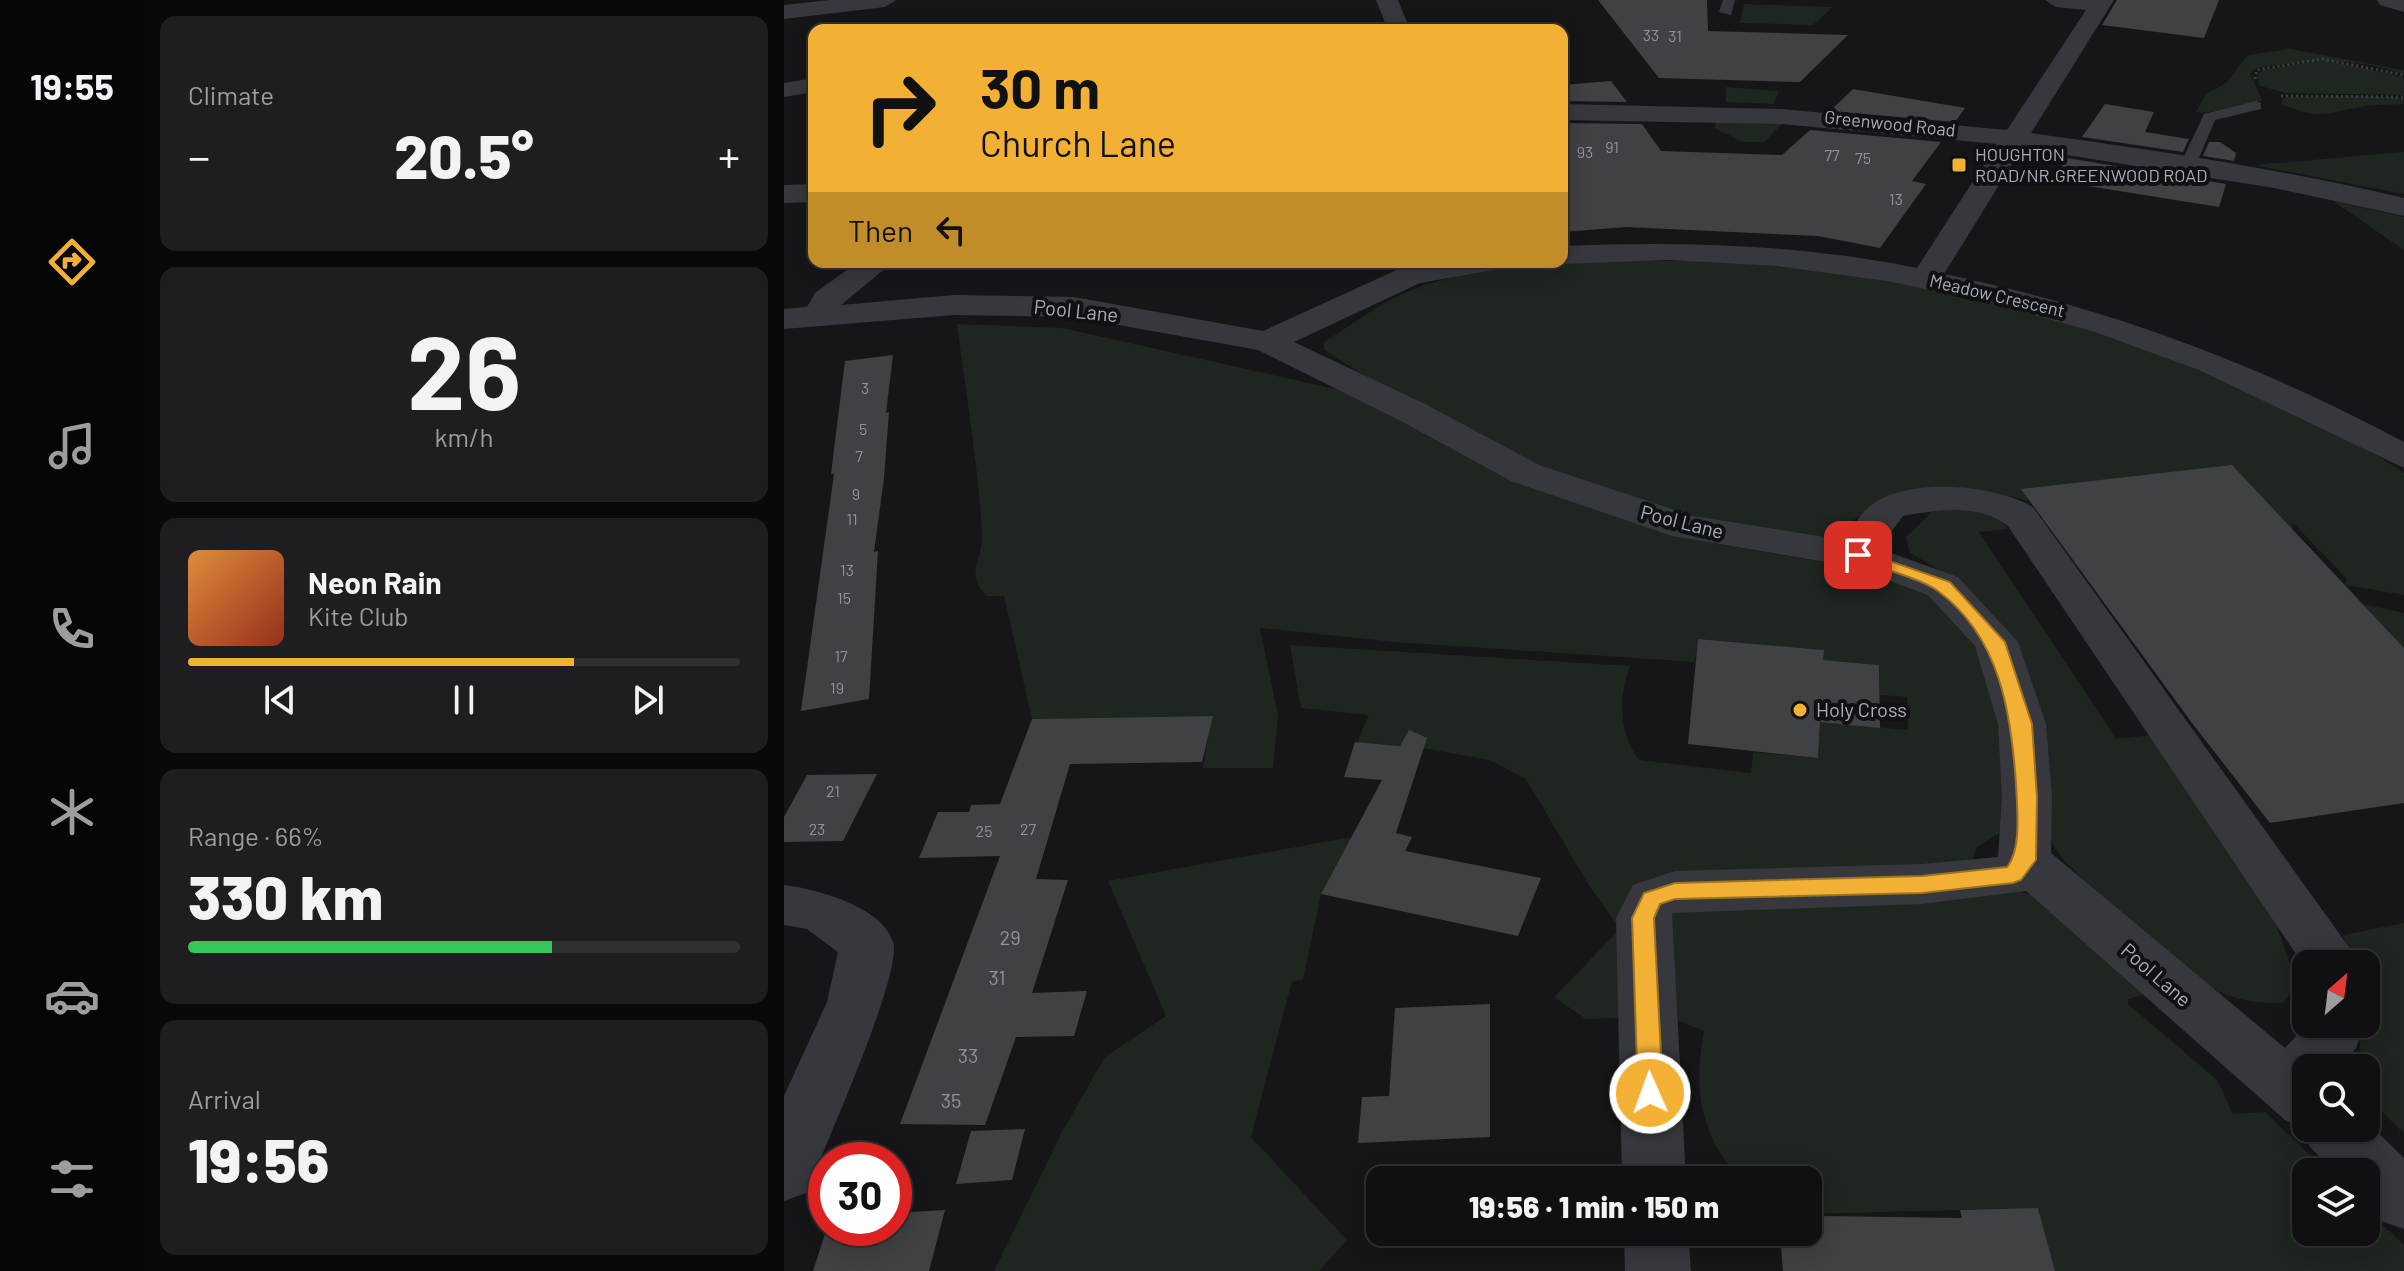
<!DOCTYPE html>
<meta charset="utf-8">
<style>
body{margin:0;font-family:Barlow,sans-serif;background:#1e1e20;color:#f1f3f6;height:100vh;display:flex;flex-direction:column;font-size:30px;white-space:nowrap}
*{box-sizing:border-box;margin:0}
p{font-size:26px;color:#9c9d9f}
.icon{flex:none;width:44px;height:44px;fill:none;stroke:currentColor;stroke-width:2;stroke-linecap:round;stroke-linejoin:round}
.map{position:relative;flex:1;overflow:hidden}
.panel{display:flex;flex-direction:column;gap:16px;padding:16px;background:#09090a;width:640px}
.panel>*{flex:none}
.banner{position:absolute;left:24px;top:24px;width:760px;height:244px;border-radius:16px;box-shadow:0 4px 20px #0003,0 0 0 2px #303032;background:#f2b134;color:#111;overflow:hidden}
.needle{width:52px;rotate:28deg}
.fabs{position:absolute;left:1508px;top:950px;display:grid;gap:16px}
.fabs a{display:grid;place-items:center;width:88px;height:88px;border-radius:16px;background:#101012;box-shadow:0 4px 20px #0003,0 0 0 2px #303032;font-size:40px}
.speed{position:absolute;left:24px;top:1142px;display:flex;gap:16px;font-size:40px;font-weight:700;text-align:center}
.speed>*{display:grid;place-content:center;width:104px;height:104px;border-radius:50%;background:#101012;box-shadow:0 4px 20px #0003,0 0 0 2px #303032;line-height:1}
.speed .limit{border:12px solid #d22;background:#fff;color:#111}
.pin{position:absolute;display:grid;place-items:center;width:68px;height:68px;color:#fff;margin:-34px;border-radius:16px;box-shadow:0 4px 12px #0006}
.me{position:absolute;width:88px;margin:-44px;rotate:358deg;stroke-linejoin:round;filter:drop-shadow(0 0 6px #0008)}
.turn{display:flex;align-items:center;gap:28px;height:168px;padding:0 40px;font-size:36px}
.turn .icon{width:104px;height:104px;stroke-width:2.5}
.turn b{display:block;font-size:56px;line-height:68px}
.then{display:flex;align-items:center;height:76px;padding:0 40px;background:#0003;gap:16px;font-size:30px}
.big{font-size:60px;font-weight:800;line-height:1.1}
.panel .card{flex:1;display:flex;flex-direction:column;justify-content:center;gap:12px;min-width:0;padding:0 28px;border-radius:16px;background:#1e1e20}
.panel .dial{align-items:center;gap:0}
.dial b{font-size:104px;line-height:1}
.song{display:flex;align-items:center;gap:24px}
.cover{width:96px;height:96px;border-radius:12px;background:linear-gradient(135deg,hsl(30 70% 55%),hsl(10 70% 35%))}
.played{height:8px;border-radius:4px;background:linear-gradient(90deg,#f2b134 70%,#303032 70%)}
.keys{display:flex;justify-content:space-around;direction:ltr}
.heat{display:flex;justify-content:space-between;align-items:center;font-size:44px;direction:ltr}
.charge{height:12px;border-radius:6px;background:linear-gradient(90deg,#34c759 66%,#303032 0)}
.trip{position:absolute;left:582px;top:1166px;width:456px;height:80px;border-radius:16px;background:#101012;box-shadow:0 4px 20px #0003,0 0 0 2px #303032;font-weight:800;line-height:80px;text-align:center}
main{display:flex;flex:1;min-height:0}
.menu{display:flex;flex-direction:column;width:144px;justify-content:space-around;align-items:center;background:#060607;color:#9c9d9f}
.menu .icon{width:56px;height:56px}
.menu .active{color:#f2b134}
.menu b{font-size:36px;color:#f1f3f6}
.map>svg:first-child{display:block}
.green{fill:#1e261f}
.building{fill:#404145}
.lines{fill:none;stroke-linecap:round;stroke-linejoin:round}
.path{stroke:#3d3f44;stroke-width:3;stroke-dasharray:2 3;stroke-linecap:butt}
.lane{fill:#37383d;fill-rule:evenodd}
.street{fill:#37383d;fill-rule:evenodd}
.route{fill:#f2b134;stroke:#9d7322;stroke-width:2}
.poi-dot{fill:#f2b134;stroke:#111113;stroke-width:3}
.labels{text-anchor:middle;stroke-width:8;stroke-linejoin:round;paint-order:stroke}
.number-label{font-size:16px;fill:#8e929b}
.far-street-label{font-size:18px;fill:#a8adb8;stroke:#111113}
.far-poi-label{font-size:18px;fill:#a8adb8;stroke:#111113;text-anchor:start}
.street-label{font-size:20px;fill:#a8adb8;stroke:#111113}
.poi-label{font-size:20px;fill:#a8adb8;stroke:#111113;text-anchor:start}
.near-number-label{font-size:20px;fill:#8e929b}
</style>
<main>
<nav class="menu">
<b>19:55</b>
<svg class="icon active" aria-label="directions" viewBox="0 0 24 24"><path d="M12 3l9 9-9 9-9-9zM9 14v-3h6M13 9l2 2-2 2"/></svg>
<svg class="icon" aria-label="music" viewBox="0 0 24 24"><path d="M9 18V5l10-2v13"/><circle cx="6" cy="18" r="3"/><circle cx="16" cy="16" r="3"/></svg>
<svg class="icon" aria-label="phone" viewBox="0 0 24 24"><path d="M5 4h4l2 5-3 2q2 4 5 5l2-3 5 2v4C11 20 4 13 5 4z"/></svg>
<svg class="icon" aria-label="climate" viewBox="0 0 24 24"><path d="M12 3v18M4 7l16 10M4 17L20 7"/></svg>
<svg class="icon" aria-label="car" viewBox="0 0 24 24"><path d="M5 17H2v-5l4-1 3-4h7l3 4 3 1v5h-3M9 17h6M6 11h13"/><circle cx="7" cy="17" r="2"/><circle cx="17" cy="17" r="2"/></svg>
<svg class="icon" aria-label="filters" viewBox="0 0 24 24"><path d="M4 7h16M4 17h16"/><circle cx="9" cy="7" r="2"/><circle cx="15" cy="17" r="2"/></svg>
</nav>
<section class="panel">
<div class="card"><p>Climate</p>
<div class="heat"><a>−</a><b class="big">20.5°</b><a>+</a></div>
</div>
<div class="card dial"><b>26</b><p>km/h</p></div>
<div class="card">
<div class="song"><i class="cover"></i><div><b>Neon Rain</b><p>Kite Club</p></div></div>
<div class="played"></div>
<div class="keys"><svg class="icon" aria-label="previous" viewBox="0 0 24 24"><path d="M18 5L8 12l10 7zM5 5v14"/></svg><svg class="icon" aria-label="pause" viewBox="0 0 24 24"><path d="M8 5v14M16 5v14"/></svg><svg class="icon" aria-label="next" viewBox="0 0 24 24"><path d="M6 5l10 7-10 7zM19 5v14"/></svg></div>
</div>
<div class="card"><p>Range · 66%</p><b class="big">330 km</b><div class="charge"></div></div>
<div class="card"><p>Arrival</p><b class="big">19:56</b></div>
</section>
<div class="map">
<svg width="1620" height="1271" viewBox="0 0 1620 1271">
<rect width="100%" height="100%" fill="#161618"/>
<g class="green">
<path d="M960,4L1049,7L1029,25L956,23Z"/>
<path d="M1506,49L1620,70V74C1566,56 1524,59 1470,69L1466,74L1478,100L1422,113L1412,112L1422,94L1442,83L1464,55Z"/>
<path d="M1540,60L1620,77V95L1503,93L1476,86L1473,76L1479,70Z"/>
<path d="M942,87L995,91L989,104L942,102Z"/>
<path d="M1579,96L1620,98V104C1606,105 1590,104 1576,107C1538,114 1536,120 1497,104L1498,99L1504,97Z"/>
<path d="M932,120L998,124L980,142H959L931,128Z"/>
<path d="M1620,152V194L1470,165Z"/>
<path d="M1549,201L1620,217V250Z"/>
<path d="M919,261C983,265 1049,268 1112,280C1273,310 1484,381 1620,473V595L1561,585L1563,579L1509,523L1508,529L1254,511L1245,501L1207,492L1090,505L1049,536L1025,538L906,520L751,465L586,379L540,350V342C568,325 595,303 625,291C717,255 822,262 919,261Z"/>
<path d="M173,324L278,328L574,394L733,477L899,538L1103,573L1153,591L1184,619L1216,669L1232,776L1224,828L1193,847L1183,872L1287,910L1324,905C1307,883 1276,864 1265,836C1259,820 1261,782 1259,763C1247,662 1218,601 1126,553L1122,537L1151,509C1179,508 1206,504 1224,529L1195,532L1332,739L1368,735L1455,868L1486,906L1509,973L1507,993L1498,1003C1436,1004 1417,981 1371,946L1381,988L1344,999V1004L1433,1080L1449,1114L1481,1112L1544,1172H1522V1232H1582V1209L1620,1245V1271H1271L1254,1208L1024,1214V1180H955C916,1130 909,1092 920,1031L882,1016L802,1019L770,997L836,929L806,887L742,779L705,760L639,748L573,742L585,715L517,708L506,645L846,666C835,697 834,732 855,760L967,773L969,752L1034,758L1036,722L1124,730L1123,697L1096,695L1095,665L1039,660V650L914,639L911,662L611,642L476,628L494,716L489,768H419L428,716L248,719L220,596H202C180,570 200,561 198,533C194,463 182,394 173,324Z"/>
<path d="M1579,604L1620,613V648Z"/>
<path d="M568,837L537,894L519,980L508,981L467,1137L563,1240L535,1271H210L279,1130L321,1057L382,1016L324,881Z"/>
<path d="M1620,923V1133C1600,1115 1582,1097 1582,1068H1578L1574,1024H1582V964H1569L1559,935Z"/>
</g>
<g class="building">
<path d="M814,0H923L924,31L1064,35L1016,82L875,78Z"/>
<path d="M1333,0H1435L1420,38L1318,25Z"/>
<path d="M827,81L843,102L778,101V85Z"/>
<path d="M1069,89L1181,108L1171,122L1046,111Z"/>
<path d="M1321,104L1370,112L1361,132L1405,139L1399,152L1298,137Z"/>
<path d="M778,123L858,124L877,151L998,155L1026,130L1157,142L1128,181L1142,184L1096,248L1034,236L842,227L778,232Z"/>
<path d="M1425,142H1436L1452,153L1450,161L1419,156Z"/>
<path d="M1283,158L1442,184L1435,207L1273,181L1275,177H1271Z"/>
<path d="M109,355L102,413L105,412L100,478L90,552L94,551L85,699L17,711L50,474H47L61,361Z"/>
<path d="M1448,465L1620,648V803L1486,823L1411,727L1237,489Z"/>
<path d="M914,639L1040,650L1039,660L1095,665L1096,728L1036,722L1034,758L904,744Z"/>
<path d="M429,716L418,762L286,764L252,879L284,880L248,993L303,991L290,1036L232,1037L201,1125L116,1124L216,856L135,858L154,812H185L187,805L216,804L248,719Z"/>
<path d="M625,730L643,738L612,833L628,837L621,851L757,878L734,936L537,894L598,780L560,777L571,742L616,746Z"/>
<path d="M93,774L59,841L0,842V817L23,775Z"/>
<path d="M706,1004V1137L574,1143L578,1097L605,1096L611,1008Z"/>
<path d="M241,1129L228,1180L172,1184L187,1131Z"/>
<path d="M1254,1208L1271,1271H999L996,1233L1040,1234L1038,1216L1178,1218L1176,1210Z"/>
<path d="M161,1210L145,1271H29L43,1228H110V1213Z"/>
</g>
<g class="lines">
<g class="path">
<path d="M539,30L538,27L577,24"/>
<path d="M1471,79L1473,70L1538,59L1620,75"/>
<path d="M1497,96L1620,97"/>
</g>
<g class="lane">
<path d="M939,0H951L947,15L935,12Z"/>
<path d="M1472,101L1477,103V109L1431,120L1412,165L1398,168L1396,165L1420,114Z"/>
</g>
<g class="street">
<path d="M46,0H112L101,7L0,19V5Z"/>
<path d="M592,0H614L626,30H604Z"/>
<path d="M1261,0H1330L1247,133C1372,150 1497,169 1620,198V216L1490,188L1238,148L1160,274C1322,307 1474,364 1620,442V468L1415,370L1311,332L1208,303L1103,281L993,266L884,260L778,264L769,262H778V246C897,241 1015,244 1133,268L1213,144L997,124L778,120V104L997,109L1223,130L1302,10L1272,7Z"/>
<path d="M1593,0H1620V12L1596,5Z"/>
<path d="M30,78V92L0,97V83Z"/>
<path d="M30,184V202L0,203V185Z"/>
<path d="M74,262H109L57,305L170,295L290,297L479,331L617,268L649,262H719L715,269L636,283L510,342L643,405L755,465L909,516L1067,541C1073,470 1205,480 1249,507L1577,964H1522V969L1224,526C1193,503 1155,510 1119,516L1108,531L1107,553L1174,577L1234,642L1262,724L1268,797L1267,853L1501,1048L1523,1024H1581L1572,1048L1556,1068H1522V1128H1582V1121L1620,1158V1229L1597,1221L1582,1205V1172H1551L1526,1147L1518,1127L1501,1120L1242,891L1138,904L888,913L902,1180H838L832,918L849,885L891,871L1138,864L1214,857L1218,797L1214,724L1191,646L1144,595L1065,566L888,536L727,481L617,421L474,350L290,317L170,315L0,329V309L23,307L31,293Z"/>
<path d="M0,885C32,889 98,906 109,942C119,972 46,1133 31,1173L22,1193L0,1201V1096L43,1002L54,952L23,929L0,925Z"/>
<path d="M840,1232H904L907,1271H841Z"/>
</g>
</g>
<path class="route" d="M1074,550L1166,582L1221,642L1248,724L1253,797L1252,860L1237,880L1229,883L1138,893L891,899L876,904L870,918L879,1093L875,1100L866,1103L857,1100L854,1093L848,918L860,893L891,883L1138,876L1223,867C1238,849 1233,808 1232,784C1227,712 1216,637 1154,591C1135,577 1091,567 1068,559V551Z"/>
<g class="poi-dot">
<rect x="1167" y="157" width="16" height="16" rx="4"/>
<circle cx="1016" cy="710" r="8"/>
</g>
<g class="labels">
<g class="number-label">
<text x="867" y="41">33</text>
<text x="891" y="42">31</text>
<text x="828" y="153">91</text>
<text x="801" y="158">93</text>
<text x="1048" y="161">77</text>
<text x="1079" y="164">75</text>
<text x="1112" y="205">13</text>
<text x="81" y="394">3</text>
<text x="79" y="435">5</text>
<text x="75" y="462">7</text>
<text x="72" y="500">9</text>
<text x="68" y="525">11</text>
<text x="63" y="576">13</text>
<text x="60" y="604">15</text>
<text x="57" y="662">17</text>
<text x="53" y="694">19</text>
<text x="49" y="797">21</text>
<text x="33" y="835">23</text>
<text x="244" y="835">27</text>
<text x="200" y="837">25</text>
</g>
<g class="far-street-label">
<text transform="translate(1106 124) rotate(6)" y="6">Greenwood Road</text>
<text transform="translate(1213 296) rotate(13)" y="6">Meadow Crescent</text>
</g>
<g class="far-poi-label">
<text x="1191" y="161">HOUGHTON<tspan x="1191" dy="21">ROAD/NR.GREENWOOD ROAD</tspan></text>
</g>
<g class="street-label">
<text transform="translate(292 311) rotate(6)" y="7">Pool Lane</text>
<text transform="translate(898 522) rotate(14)" y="7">Pool Lane</text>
<text transform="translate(1372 975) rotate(41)" y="7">Pool Lane</text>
</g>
<g class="poi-label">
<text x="1032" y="717">Holy Cross</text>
</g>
<g class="near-number-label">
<text x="226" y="945">29</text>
<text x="213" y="985">31</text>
<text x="184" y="1063">33</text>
<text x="167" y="1108">35</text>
</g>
</g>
</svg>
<div class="fabs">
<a><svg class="needle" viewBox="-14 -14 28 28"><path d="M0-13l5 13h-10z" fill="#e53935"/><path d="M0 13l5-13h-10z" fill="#9c9d9f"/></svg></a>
<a><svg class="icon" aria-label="search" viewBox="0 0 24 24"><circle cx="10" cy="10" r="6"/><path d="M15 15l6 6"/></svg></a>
<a><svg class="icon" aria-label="layers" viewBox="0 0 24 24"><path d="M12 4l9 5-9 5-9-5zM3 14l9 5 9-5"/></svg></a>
</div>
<div class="speed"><div class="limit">30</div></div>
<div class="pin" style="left:1074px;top:555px;background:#d93025"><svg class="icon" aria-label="arrive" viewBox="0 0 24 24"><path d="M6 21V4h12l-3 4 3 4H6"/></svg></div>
<svg class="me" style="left:866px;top:1093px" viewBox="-20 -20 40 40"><circle r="17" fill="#f2b134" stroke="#fff" stroke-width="3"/><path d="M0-11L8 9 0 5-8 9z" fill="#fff"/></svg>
<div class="trip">19:56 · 1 min · 150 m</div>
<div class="banner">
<div class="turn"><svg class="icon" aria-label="right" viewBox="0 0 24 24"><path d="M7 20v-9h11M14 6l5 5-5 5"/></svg><div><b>30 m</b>Church Lane</div></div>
<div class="then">Then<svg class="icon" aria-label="left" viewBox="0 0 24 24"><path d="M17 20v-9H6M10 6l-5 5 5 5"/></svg></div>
</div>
</div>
</main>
